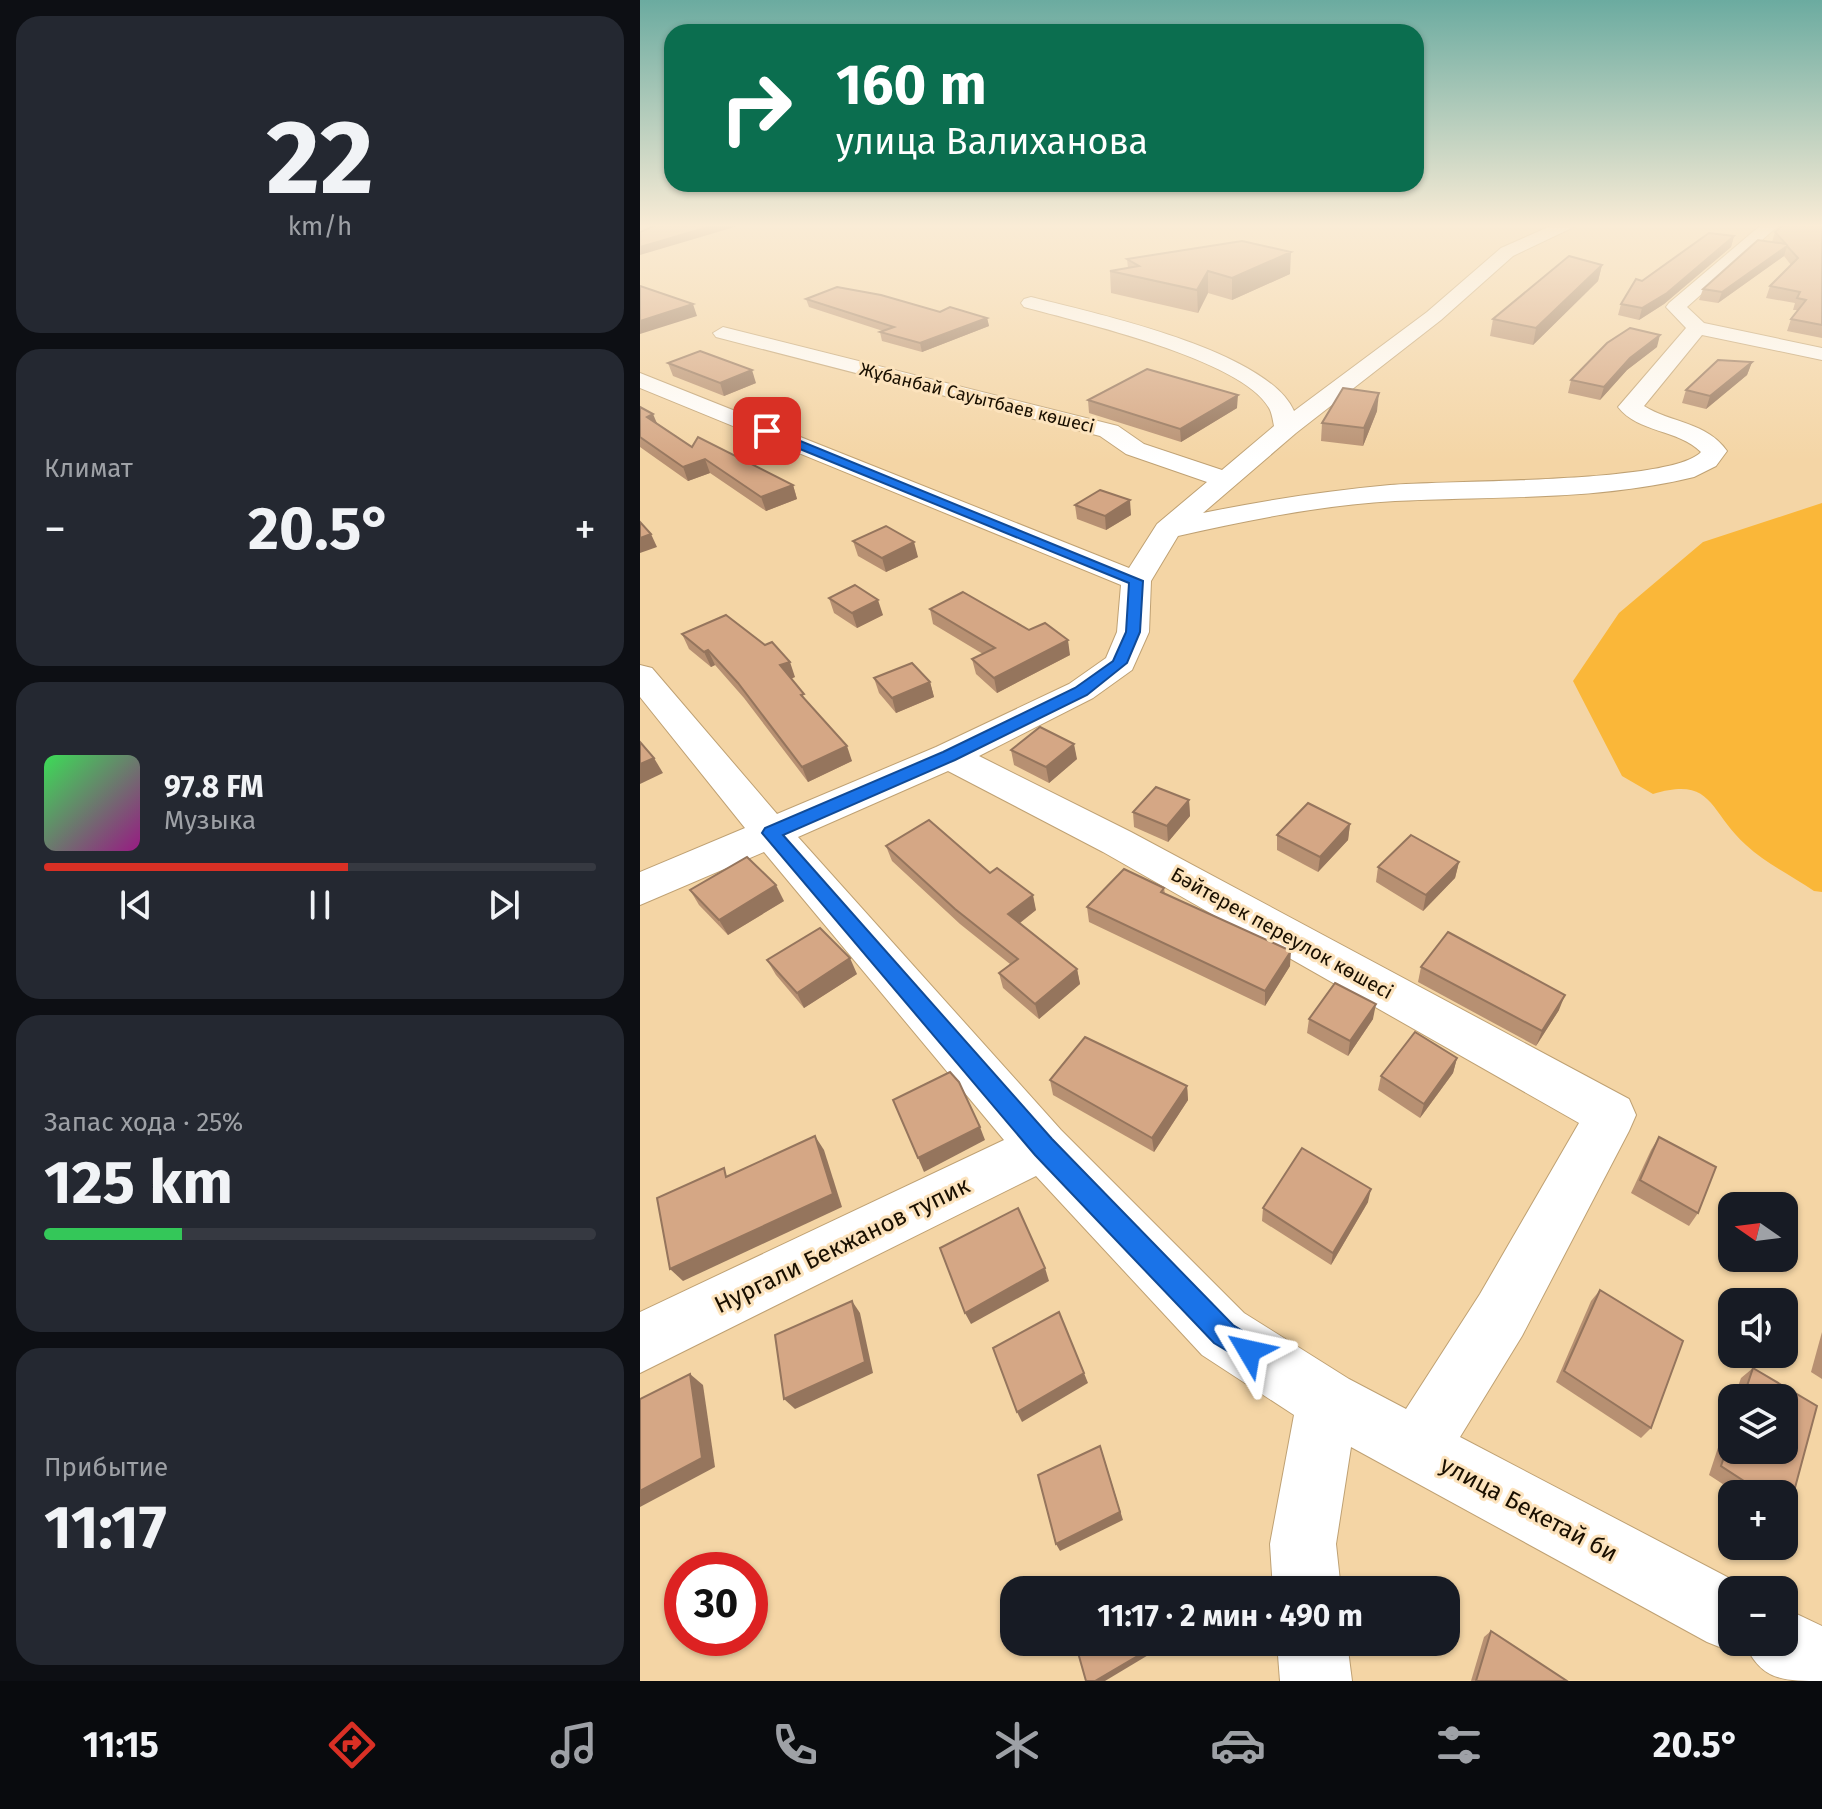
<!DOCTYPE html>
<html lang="ru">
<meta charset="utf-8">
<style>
body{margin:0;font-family:"Fira Sans",sans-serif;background:#242831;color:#f1f3f6;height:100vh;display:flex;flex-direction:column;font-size:30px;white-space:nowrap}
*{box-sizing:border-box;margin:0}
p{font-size:26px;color:#9ea1a6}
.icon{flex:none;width:44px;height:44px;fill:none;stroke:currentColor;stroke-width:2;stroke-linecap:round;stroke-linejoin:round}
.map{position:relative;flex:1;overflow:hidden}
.panel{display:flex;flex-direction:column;gap:16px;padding:16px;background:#0d0f14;width:640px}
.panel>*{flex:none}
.hud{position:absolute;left:24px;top:24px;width:760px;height:168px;border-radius:24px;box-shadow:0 2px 6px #0004;background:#0b6e4f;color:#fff;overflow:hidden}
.needle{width:52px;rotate:284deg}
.tools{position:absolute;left:1078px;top:1192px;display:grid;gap:16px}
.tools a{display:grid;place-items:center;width:80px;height:80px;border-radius:16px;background:#171b24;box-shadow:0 2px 6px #0004;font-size:40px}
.speed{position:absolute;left:24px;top:1552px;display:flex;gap:16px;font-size:40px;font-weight:700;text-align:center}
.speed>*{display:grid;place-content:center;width:104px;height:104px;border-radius:50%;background:#171b24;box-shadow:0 2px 6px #0004;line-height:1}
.speed .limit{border:12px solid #d22;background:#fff;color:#111}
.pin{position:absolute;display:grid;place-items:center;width:68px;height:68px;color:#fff;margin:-34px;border-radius:16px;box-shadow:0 4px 12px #0006}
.me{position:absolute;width:88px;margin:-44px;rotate:306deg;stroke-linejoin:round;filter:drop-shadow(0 0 6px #0008)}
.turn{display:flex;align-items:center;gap:28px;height:168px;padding:0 40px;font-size:36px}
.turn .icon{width:104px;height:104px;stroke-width:2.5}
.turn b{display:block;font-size:56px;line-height:68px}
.big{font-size:60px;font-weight:700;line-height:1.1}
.panel .tile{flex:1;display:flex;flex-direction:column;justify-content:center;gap:12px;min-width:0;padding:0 28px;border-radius:24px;background:#242831}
.panel .dial{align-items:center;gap:0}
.dial b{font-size:104px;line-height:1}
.song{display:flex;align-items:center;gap:24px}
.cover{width:96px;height:96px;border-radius:12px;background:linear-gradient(135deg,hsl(130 70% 55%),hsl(310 70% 35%))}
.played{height:8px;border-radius:4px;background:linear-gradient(90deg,#d93025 55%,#363941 55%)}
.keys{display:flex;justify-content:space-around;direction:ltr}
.heat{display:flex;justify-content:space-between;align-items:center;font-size:44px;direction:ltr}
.charge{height:12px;border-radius:6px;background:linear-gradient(90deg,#34c759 25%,#363941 0)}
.trip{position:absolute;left:360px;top:1576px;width:460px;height:80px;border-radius:24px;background:#171b24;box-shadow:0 2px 6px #0004;font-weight:700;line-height:80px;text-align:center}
.tab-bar{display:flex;height:128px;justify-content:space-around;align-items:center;background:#090b0e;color:#9ea1a6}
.tab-bar .icon{width:56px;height:56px}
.tab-bar .active{color:#d93025}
.tab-bar b{font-size:36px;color:#f1f3f6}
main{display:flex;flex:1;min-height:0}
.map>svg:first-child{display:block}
.green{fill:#fab739}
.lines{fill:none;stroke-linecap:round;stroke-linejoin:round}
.minor-casing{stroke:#bfa173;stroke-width:2}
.minor{fill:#fff;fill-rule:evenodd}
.wall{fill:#b79072}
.shaded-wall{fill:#95755d}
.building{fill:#d5a785;stroke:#95755d;stroke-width:2}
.route{fill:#1a73e8;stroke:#114b97;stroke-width:2}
.labels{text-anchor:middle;stroke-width:6;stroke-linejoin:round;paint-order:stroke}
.far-street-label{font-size:18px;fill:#190f00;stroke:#fce3bd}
.street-label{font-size:20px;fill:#190f00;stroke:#fce3bd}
.near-street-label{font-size:24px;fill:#190f00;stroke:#fce3bd}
</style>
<main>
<section class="panel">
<div class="tile dial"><b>22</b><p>km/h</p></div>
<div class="tile"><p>Климат</p>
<div class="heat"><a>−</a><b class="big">20.5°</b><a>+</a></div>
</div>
<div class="tile">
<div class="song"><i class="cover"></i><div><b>97.8 FM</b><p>Музыка</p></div></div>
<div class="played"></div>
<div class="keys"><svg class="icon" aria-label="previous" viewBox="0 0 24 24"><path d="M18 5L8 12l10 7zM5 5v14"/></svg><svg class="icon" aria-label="pause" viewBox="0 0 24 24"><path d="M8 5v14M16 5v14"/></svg><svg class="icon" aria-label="next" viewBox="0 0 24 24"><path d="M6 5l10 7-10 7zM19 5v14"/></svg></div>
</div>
<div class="tile"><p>Запас хода · 25%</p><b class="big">125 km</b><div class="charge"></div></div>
<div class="tile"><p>Прибытие</p><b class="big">11:17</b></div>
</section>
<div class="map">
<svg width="1182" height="1681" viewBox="0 0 1182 1681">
<rect width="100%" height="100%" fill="#f4d5a5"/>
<path class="green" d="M1182,503V892L1174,891C1152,876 1125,863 1106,845C1068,811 1074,776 1013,794L982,776L933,681L979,613L1063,542Z"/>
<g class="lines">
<g class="minor-casing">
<g id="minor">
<path d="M913,225H938L873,256L801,320L656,433L563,513C625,500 687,491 750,485C803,480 1032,484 1061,452C1038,429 998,433 978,407L1046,328L1026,307L1029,303L1121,225H1139L1047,307L1064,323L1182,348V360L1062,335L1004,406C1031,423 1067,422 1087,451L1076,466L1054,477C957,501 854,496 755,501C682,505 609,520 538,536L511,581L509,632L492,670L453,698L339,756L491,832L989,1099L996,1115L989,1131L882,1336L820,1437L1112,1590H1092V1642H1144V1608L1182,1626V1681C1145,1681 1122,1681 1106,1646L1092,1652L1067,1642L711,1447L696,1544L701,1590H633L630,1544L654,1415L562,1355L396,1176L0,1373V1312L364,1140L124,852L0,905V872L105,828L0,697V665L12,668L137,814L296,747L429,684L466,658L477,632L481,585L0,388V373L489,568L517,524L567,482L486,454L460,436L76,337L73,333L83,327L478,426L504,444L582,470L634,426C633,421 632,413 629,408C602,359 439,322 384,307L381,303L384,299L391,297C454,313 627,350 654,411L787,312L861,248ZM308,771L463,852L939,1123L840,1294L766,1409L709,1379L604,1313L421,1130L158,837Z"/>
<path d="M637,1642H707L712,1681H640Z"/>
</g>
</g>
<use href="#minor" class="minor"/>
</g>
<g class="wall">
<path d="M1182,225V338L1147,331L1151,319L1157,310H1153L1155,303L1126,298L1130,286L1151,265L1144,256L1078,303L1059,300L1063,289L1132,242L1135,232Z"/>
<path d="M1094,236L1091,247L1024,304L999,320L978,315L981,304L1002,281Z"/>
<path d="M487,259L650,274L592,300L568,293L558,313L471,293L470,271L488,268Z"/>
<path d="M962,265L958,281L893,345L850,336L853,319Z"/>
<path d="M166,299L300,312L347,318L349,326L282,352L242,341L240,332L243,331L169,307Z"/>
<path d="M1017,347L987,370L960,400L928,393L931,380Z"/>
<path d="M1112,362L1107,375L1066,409L1042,403L1046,390Z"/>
<path d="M28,363L116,383L84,396L33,376Z"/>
<path d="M448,400L597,408L541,442L449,413Z"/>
<path d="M0,407L17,423L52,447L153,485L157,499L126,511L70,473L48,481L0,447Z"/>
<path d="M737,411L723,446L681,441L682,423Z"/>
<path d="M435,505L491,515L466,530L437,519Z"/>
<path d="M213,541L278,557L246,572L218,556Z"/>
<path d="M189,598L243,615L217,628L194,613Z"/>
<path d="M290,609L430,655L357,693L336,674L332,659L343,654L293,624Z"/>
<path d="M42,634L155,677L151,678L167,702L212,761L168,782L104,698L75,665L71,667L49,649Z"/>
<path d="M234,678L290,682L294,697L256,713L239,693Z"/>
<path d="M371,750L437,759L409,783L374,765Z"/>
<path d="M549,800L550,816L528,842L494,827L493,812Z"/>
<path d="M710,824L708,840L678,872L637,850V835Z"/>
<path d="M246,846L350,873L396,910L380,923L437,969L440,984L399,1019L363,988L359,973L370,964L320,924L252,861Z"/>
<path d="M819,862L815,878L783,911L736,882L738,867Z"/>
<path d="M524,888L525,894L650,966L625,1006L449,922L447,907Z"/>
<path d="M50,890L144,901L88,935L59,905Z"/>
<path d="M127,960L217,974L164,1008L136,975Z"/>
<path d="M781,967L919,1010L896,1046L778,982Z"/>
<path d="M669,1019H733L708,1056L667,1033Z"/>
<path d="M817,1058L813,1073L780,1118L738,1090L741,1076Z"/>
<path d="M410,1080L547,1086L548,1100L514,1152L413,1095Z"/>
<path d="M1019,1137L1058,1213L1049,1226L991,1193L1011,1150Z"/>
<path d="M728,1202L691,1265L622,1221L623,1208Z"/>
<path d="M960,1290L1011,1428L1001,1438L916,1382L951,1301Z"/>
<path d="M1182,1332V1379L1171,1372Z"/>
<path d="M1113,1368L1177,1406L1149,1510L1144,1513V1494H1098L1069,1475L1092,1405V1450H1144V1398H1094L1101,1378Z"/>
<path d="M851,1631L927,1681H831L844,1637Z"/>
</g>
<g class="shaded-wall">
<path d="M75,225H98V226L0,255V247Z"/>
<path d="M1094,236L1091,247L1024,304L999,320L1002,308Z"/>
<path d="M1147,246L1144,256L1078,303L1082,292Z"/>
<path d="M651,252L650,274L592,300V278Z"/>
<path d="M962,265L958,281L893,345L896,328Z"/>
<path d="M568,271V293L558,313L557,290Z"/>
<path d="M53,304L57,316L0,334V321Z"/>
<path d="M347,318L349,326L282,352L280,343Z"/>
<path d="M1020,335L1017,347L987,370L960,400L964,387L990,358Z"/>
<path d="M1112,362L1107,375L1066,409L1070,396Z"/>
<path d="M112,370L116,383L84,396L80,383Z"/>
<path d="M739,393L737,411L723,446L724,428Z"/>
<path d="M598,395L597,408L541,442L540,429Z"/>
<path d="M13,414L19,428L7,417Z"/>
<path d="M65,459L70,473L48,481L43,467Z"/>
<path d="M153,485L157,499L126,511L121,497Z"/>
<path d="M490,500L491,515L466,530L465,516Z"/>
<path d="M11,534L17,547L0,553V538Z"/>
<path d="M274,542L278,557L246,572L242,558Z"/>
<path d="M238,600L243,615L217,628L212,613Z"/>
<path d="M428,640L430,655L357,693L354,678Z"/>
<path d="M68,650L75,665L71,667L64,652Z"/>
<path d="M150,662L155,677L146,681L140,665Z"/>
<path d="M290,682L294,697L256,713L252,698Z"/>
<path d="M434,744L437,759L409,783L406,767Z"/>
<path d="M207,746L212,761L168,782L162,767Z"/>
<path d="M14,758L23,773L0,784V764Z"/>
<path d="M549,800L550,816L528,842L527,826Z"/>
<path d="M710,824L708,840L678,872L680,857Z"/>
<path d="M819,862L815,878L783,911L786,895Z"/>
<path d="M136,885L144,901L88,935L79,920Z"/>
<path d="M393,895L396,910L372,929L368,914Z"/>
<path d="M651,951L650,966L625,1006V991Z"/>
<path d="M210,958L217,974L164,1008L157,993Z"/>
<path d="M437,969L440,984L399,1019L395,1004Z"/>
<path d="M925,995L919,1010L896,1046L902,1031Z"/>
<path d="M736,1004L733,1019L708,1056L710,1041Z"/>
<path d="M817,1058L813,1073L780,1118L784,1104Z"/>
<path d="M547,1086L548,1100L514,1152L512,1138Z"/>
<path d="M340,1127L345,1140L284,1172L278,1158Z"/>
<path d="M175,1136L184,1150L202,1207L43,1281L30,1269Z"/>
<path d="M731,1189L728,1202L691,1265L693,1253Z"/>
<path d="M405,1268L409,1281L331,1324L325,1313Z"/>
<path d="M212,1301L220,1313L233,1373L155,1409L144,1399Z"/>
<path d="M444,1373L448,1383L382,1422L377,1412Z"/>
<path d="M50,1374L63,1385L75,1467L0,1507V1491Z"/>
<path d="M463,1455L483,1520L420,1551L416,1544Z"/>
<path d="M517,1642L520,1648L465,1681H455Z"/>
</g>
<g class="building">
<path d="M16,225H75L0,247V232Z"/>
<path d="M1143,225H1182V325L1151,319L1166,300L1157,298L1160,292L1130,286L1158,258L1147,246L1082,292L1063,289L1118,240L1146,244L1135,232Z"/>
<path d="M1069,233L1094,236L1027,293L1002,308L981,304L996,279L1002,281Z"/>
<path d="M602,241L651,252L592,278L568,271L557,290L470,271L499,266L487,259Z"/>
<path d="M929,256L962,265L896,328L853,319Z"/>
<path d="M0,286L53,304L0,321Z"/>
<path d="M197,287L241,295L300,312L310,307L347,318L280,343L240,332L254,327L166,299Z"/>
<path d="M990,328L1020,335L990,358L964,387L931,380L967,343Z"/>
<path d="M60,351L112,370L80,383L28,363Z"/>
<path d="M1078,360L1112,362L1070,396L1046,390Z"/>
<path d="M507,369L598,395L540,429L448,400Z"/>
<path d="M703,388L739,393L724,428L682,423Z"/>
<path d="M0,407L13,414L7,417L52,447L58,437L153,485L121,497L65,459L43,467L0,437Z"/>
<path d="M460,490L490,500L465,516L435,505Z"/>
<path d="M0,522L11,534L0,538Z"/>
<path d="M246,526L274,542L242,558L213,541Z"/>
<path d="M215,585L238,600L212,613L189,598Z"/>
<path d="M323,592L389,630L405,623L428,640L354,678L332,659L355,648L290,609Z"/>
<path d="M86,615L125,645L132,642L150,662L140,665L164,694L161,695L207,746L162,767L98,683L68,650L64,652L42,634Z"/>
<path d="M272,663L290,682L252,698L234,678Z"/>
<path d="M400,727L434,744L406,767L371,750Z"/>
<path d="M0,742L14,758L0,764Z"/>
<path d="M516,787L549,800L527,826L493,812Z"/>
<path d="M668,803L710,824L680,857L637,835Z"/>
<path d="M289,820L350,873L357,868L393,895L368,914L437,969L395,1004L359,973L378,959L315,909L246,846Z"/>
<path d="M771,835L819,862L786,895L738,867Z"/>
<path d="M107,857L136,885L79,920L50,890Z"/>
<path d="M484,869L524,888L521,892L651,951L625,991L447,907Z"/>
<path d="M180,928L210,958L157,993L127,960Z"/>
<path d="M808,932L925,995L902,1031L781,967Z"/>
<path d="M695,983L736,1004L710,1041L669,1019Z"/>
<path d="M775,1032L817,1058L784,1104L741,1076Z"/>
<path d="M445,1037L547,1086L512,1138L410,1080Z"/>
<path d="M310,1072L319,1082L340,1127L278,1158L253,1100Z"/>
<path d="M175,1136L193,1194L30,1269L17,1198L84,1168L86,1177Z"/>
<path d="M1019,1137L1076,1167L1058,1213L1000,1180Z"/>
<path d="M662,1148L731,1189L693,1253L623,1208Z"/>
<path d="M378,1208L405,1268L325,1313L300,1248Z"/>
<path d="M960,1290L1043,1341L1011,1428L924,1371Z"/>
<path d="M212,1301L225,1362L144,1399L135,1335Z"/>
<path d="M419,1312L444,1373L377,1412L353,1348Z"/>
<path d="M1113,1368L1177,1406L1149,1510L1144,1507V1494H1124L1081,1466L1092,1433V1450H1144V1398H1103Z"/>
<path d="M50,1374L62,1458L0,1491V1399Z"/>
<path d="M460,1446L480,1512L416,1544L398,1475Z"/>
<path d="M851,1631L927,1681H836Z"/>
<path d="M435,1642H517L518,1644L455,1681H446Z"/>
</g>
<linearGradient id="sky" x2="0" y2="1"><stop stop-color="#6baba0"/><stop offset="0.49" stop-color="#faecd6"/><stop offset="1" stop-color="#faecd6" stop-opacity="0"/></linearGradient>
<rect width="1182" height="461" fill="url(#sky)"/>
<path class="route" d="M123,429H131L503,581L500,632L487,663L447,695L315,760L143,835L412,1139L593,1325L619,1341L623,1351L619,1360L609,1364L574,1343L395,1155L122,833L125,828L303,752L435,688L473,661L486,632L489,583L123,434Z"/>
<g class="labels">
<g class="far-street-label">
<text transform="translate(337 398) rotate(14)" y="6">Жұбанбай Сауытбаев көшесі</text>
</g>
<g class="street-label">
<text transform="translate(642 933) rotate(29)" y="7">Бәйтерек переулок көшесі</text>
</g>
<g class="near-street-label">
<text transform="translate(202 1245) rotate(-26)" y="8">Нургали Бекжанов тупик</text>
<text transform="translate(889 1509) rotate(28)" y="8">улица Бекетай би</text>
</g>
</g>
</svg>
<div class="tools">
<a><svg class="needle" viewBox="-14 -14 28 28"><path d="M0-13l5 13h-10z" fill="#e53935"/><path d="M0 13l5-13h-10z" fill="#9ea1a6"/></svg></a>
<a><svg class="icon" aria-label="sound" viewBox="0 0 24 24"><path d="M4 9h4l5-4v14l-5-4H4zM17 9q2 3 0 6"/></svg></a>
<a><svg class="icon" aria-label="layers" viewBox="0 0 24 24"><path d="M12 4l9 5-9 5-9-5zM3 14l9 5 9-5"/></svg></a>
<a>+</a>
<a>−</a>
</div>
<div class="speed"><div class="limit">30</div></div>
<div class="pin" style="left:127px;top:431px;background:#d93025"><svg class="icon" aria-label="arrive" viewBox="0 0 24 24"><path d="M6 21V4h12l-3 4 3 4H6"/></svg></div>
<svg class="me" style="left:609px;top:1351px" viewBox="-20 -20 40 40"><path d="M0-17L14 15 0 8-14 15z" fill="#1a73e8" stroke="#fff" stroke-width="4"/></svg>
<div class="trip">11:17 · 2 мин · 490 m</div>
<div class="hud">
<div class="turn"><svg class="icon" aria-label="right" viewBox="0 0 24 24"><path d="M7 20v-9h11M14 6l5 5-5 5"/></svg><div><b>160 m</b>улица Валиханова</div></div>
</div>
</div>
</main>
<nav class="tab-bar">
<b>11:15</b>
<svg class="icon active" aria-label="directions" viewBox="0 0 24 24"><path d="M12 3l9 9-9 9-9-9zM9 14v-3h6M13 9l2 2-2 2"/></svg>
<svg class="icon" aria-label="music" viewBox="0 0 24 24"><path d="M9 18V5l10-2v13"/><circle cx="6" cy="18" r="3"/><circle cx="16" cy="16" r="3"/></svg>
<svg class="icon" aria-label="phone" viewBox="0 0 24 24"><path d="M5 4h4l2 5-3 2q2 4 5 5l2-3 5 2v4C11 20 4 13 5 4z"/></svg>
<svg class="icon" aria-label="climate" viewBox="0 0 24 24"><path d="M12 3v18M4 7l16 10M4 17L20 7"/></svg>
<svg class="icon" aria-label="car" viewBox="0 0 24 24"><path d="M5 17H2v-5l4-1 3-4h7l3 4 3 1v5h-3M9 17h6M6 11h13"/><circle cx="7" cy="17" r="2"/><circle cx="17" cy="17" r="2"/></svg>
<svg class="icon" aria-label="filters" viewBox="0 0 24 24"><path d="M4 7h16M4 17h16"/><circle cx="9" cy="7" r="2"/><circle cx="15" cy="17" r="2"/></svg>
<b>20.5°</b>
</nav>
